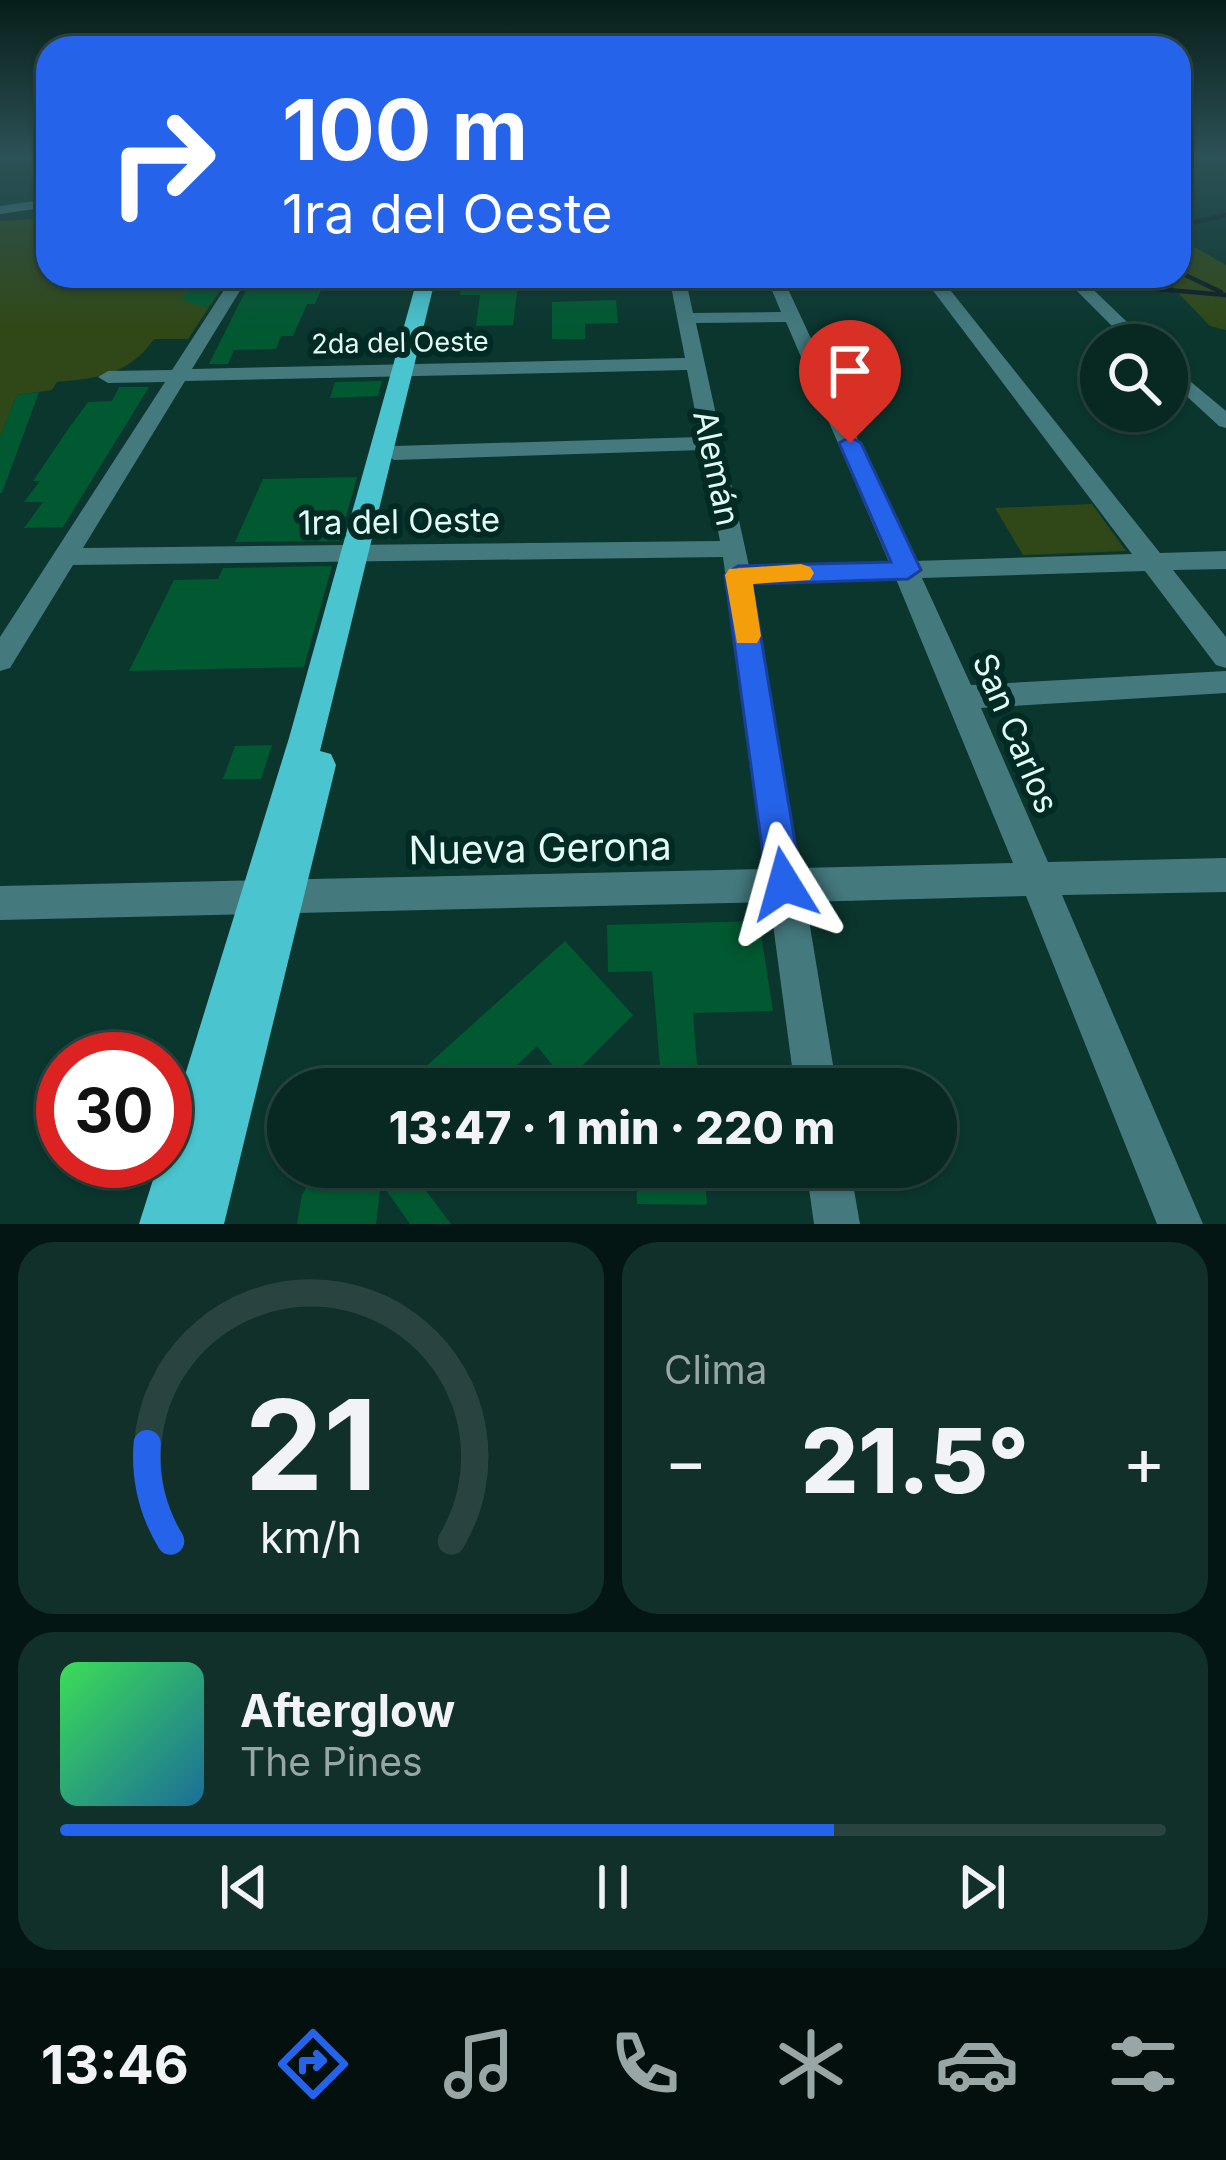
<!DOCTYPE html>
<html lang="es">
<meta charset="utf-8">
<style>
body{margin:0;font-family:Inter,sans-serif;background:#11302a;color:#f1f3f6;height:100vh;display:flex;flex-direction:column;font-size:45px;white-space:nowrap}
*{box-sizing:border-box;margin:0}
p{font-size:39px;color:#98a6a5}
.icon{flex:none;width:66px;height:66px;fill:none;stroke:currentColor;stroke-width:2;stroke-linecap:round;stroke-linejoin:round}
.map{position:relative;height:1224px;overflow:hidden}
.details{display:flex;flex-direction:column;gap:18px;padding:18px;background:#041613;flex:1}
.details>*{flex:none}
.top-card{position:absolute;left:36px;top:36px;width:1155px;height:252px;border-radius:36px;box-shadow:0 3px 9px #0004,0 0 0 3px #294440;background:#2563eb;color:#fff;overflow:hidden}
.buttons{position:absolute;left:1080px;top:324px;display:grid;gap:24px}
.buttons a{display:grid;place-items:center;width:108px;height:108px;border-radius:50%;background:#082822;box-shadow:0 3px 9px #0004,0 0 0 3px #294440;font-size:60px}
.speed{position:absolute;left:36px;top:1032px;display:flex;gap:24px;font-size:60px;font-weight:700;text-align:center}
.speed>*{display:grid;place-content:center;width:156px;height:156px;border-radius:50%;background:#082822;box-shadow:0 3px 9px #0004,0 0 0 3px #294440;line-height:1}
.speed .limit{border:18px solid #d22;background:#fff;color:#111}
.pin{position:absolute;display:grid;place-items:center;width:102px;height:102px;color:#fff;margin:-123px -51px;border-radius:50% 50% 50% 0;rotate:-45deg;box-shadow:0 0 12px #0007}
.pin .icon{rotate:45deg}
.me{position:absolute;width:132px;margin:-66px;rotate:352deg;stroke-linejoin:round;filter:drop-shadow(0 0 9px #0008)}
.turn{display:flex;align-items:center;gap:42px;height:252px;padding:0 48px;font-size:54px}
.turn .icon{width:156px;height:156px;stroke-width:2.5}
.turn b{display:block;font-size:84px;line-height:102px}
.big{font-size:90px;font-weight:800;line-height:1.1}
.details .tile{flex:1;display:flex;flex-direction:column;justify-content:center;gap:18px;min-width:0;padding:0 42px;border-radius:36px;background:#11302a}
.details .dial{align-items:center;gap:0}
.dial svg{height:312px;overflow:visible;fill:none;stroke:#294440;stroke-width:7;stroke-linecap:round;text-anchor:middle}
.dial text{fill:#f1f3f6;stroke:none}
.song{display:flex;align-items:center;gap:36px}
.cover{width:144px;height:144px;border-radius:18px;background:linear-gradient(135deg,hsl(130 70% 55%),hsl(200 70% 35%))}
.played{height:12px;border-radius:6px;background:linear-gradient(90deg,#2563eb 70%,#294440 70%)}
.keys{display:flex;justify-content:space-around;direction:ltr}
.heat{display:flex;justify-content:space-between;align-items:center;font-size:66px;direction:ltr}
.details .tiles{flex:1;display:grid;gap:18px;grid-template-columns:1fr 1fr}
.tile:last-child{grid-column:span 2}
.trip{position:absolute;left:267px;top:1068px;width:690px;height:120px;border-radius:60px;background:#082822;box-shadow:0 3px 9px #0004,0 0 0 3px #294440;font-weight:800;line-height:120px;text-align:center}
.tabs{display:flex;height:192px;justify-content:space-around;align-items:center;background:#03100e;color:#98a6a5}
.tabs .icon{width:84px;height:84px}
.tabs .selected{color:#2563eb}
.tabs b{font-size:54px;color:#f1f3f6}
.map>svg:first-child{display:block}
.green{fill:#304817}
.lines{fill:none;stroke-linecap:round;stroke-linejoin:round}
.stream{stroke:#0c1c23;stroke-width:4.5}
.building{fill:#005931}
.minor{fill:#44797e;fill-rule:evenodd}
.major{fill:#4ac4ce;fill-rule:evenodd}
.route{fill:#2563eb;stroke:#184099;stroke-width:3}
.slow{fill:#f59e0b}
.labels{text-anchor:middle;stroke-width:12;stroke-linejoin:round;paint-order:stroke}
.far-street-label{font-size:27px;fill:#e4faf5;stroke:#002b24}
.street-label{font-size:33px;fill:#e4faf5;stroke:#002b24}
.near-street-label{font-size:39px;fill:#e4faf5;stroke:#002b24}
</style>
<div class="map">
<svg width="1226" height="1224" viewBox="0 0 1226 1224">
<rect width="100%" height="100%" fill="#0a362e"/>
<g class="green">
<path d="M48,218V276H199L195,283H225L188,339H154C129,375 98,378 57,382L52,390L17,395L0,437V221Z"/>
<path d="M1179,238L1226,265V330L1210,326L1162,276H1179Z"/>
<path d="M1092,504L1126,551L1023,555L995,508Z"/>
</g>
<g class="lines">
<g class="stream">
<path d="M1179,236L1188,224L1226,215"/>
<path d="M1179,272L1221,292"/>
<path d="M973,276L1064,282"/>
<path d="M1088,283L1226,295"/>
</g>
</g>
<g class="building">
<path d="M199,276H228L207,308L182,300Z"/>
<path d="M253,276H271L263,280L326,279L315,304H307L293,336H281L276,349L234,350L228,364H209Z"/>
<path d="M464,276H519L513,325L476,326L480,295H460Z"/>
<path d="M616,300L618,323L585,324V339H552V302Z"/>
<path d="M382,381L378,396L330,398L335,382Z"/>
<path d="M119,387H149L63,527L24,528L43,502H24L40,481H33L69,428L88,402L112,401Z"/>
<path d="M39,392L2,493H0V437L17,395Z"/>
<path d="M357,477L339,541L235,542L263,479Z"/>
<path d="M332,566L304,667L129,671L174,580L218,579L223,568Z"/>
<path d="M272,745L261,779H223L235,746Z"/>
<path d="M759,921L773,1011L693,1013L699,1089H662L652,971L608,972L607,925Z"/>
<path d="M565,941L633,1015L566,1082L537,1046L492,1089H401Z"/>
<path d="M319,1167H408L451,1224H410L381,1183L376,1224H297L302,1195Z"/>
<path d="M636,1167H704L707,1205L637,1204Z"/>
</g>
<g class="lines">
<g class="minor">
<path d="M48,199V207L0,214V206Z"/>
<path d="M233,276H249L192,369L685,358L669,276H685L693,313L781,312L766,276H782L914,561L1132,554L922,276H939L1160,553L1226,551V569L1173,570L1226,637V668L1216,665L1145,571L922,578L971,685L1226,671V693L981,708L1048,862L1226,858V892L1062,895L1203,1224H1157L1026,896L806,902L837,1089H795L770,902L0,920V886L765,869L723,557L73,565L10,668L0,671V637L165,382L108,383L98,377L108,371L172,370ZM786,322L889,562L749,566L696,323ZM687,370L700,437L394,446L383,453L394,460L702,450L720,541L83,548L185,381ZM896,579L1013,863L800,868L752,583Z"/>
<path d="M1062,276H1079L1151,345H1131Z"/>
<path d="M1167,362L1226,411V428L1219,426L1167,378Z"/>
<path d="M806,1167H850L860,1224H814Z"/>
</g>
<path class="major" d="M418,276H436L320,751L331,754L336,765L224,1224H139L159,1161H165V1140L289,738Z"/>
</g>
<linearGradient id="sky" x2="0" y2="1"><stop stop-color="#061e19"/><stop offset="0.48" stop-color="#2d5257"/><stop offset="1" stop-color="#2d5257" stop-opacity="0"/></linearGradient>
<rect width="1226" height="329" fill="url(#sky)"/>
<path class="route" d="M850,437L861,443L921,570L908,579L752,584L802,884L797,896L784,901L772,896L767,884L725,575L738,566L891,562L839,443Z"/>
<path class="slow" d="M801,564L810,567L814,573L810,580L753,584L761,636L757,643H737L725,575L729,569Z"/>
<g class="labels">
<g class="far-street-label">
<text transform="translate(400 343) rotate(-1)" y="9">2da del Oeste</text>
</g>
<g class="street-label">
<text transform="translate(717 468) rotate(78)" y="12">Alemán</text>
<text transform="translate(399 521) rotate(-1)" y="12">1ra del Oeste</text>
<text transform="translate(1016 733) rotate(67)" y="12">San Carlos</text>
</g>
<g class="near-street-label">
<text transform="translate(540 848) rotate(-1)" y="14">Nueva Gerona</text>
</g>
</g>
</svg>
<div class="buttons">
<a><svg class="icon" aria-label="search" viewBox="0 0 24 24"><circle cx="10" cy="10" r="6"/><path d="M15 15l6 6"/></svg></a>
</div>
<div class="speed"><div class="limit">30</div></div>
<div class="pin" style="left:850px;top:443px;background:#d93025"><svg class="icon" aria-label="arrive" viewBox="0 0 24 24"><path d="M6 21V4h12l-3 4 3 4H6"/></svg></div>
<svg class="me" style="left:784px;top:884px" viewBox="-20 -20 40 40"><path d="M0-17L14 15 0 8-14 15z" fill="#2563eb" stroke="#fff" stroke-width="4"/></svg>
<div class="trip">13:47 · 1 min · 220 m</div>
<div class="top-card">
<div class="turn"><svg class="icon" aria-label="right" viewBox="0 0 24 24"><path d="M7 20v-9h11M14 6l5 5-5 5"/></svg><div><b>100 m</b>1ra del Oeste</div></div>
</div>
</div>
<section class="details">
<div class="tiles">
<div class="tile dial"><svg viewBox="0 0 100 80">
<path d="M14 69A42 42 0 1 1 86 69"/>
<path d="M14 69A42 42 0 0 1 8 44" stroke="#2563eb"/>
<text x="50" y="56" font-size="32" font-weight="700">21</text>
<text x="50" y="72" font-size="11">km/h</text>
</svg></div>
<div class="tile"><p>Clima</p>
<div class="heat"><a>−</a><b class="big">21.5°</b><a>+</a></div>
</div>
<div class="tile">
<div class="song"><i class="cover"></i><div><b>Afterglow</b><p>The Pines</p></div></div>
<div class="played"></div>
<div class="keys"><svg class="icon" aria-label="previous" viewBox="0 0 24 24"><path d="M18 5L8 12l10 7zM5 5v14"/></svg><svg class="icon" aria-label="pause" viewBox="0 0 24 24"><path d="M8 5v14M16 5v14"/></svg><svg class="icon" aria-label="next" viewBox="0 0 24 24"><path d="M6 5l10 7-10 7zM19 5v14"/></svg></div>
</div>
</div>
</section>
<nav class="tabs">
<b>13:46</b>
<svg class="icon selected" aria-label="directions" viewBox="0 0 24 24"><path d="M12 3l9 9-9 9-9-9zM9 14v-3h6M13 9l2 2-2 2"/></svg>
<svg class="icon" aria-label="music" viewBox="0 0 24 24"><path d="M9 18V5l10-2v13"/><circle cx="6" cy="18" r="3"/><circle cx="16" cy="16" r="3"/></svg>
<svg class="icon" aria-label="phone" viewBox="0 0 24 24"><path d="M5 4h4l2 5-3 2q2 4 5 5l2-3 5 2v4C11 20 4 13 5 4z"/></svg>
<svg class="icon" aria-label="climate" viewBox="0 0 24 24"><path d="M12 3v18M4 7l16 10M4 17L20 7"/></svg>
<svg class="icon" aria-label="car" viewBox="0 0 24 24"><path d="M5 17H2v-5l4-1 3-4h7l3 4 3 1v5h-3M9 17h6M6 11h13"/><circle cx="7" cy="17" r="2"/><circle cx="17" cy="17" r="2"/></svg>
<svg class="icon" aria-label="filters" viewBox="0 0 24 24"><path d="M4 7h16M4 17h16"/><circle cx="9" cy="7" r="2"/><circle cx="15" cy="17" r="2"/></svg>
</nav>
